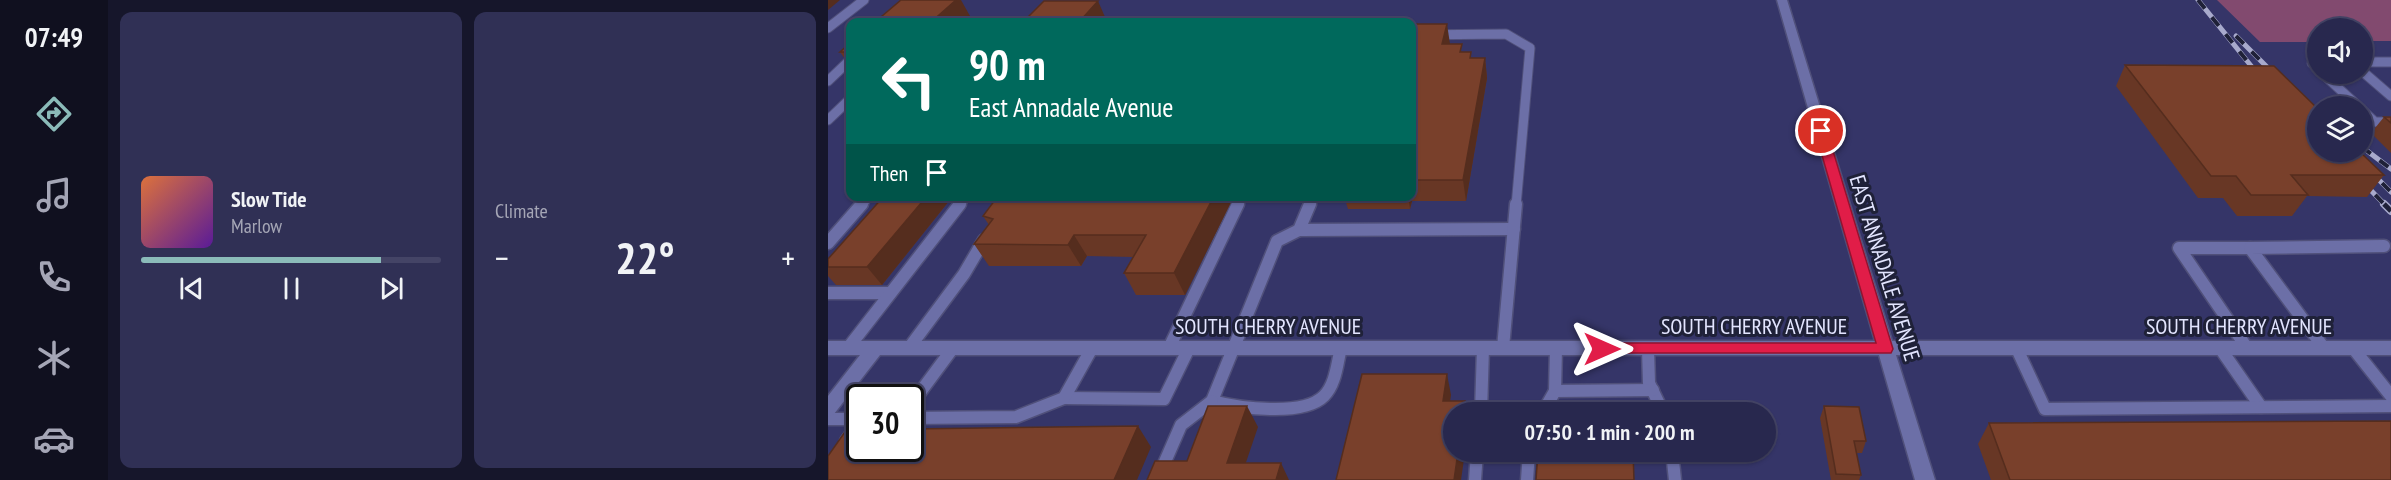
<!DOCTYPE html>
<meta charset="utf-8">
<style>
body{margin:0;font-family:"PT Sans Narrow",sans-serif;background:#303055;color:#f1f3f6;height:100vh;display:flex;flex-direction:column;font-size:22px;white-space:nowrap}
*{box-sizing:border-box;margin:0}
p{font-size:20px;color:#a5a6b6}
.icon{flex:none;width:33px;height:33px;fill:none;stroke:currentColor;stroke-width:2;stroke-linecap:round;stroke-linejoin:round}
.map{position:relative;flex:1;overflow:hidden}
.details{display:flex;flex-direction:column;gap:12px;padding:12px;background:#16162b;width:720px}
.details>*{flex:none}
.banner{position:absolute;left:18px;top:18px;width:570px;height:183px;border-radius:12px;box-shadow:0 2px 4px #0004,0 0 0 2px #446;background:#00695c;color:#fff;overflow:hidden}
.tools{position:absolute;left:1479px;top:18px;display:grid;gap:12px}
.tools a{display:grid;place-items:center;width:66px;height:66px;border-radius:50%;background:#28284e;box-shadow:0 2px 4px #0004,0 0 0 2px #446;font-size:30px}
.speed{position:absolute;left:18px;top:384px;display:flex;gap:12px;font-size:30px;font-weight:700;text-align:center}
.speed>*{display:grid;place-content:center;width:78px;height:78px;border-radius:50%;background:#28284e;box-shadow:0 2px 4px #0004,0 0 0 2px #446;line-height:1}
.speed .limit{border:3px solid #111;border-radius:9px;background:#fff;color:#111}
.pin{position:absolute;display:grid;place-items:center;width:51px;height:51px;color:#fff;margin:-26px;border:3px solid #fff;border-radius:50%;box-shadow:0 2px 6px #0007}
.me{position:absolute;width:66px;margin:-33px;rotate:90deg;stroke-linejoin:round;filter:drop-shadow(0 0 4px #0008)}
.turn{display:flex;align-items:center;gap:21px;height:126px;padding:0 24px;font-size:27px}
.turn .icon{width:78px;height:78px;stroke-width:2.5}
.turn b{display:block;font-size:42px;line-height:51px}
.then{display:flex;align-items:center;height:57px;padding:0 24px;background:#0003;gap:12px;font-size:22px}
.big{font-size:45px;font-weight:800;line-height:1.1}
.details .tile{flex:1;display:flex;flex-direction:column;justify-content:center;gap:9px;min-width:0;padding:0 21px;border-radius:12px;background:#303055}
.song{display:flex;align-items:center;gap:18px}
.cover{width:72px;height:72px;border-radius:9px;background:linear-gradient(135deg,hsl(20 70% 55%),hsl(270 70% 35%))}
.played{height:6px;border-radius:3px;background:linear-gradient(90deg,#8bbbb9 80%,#446 80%)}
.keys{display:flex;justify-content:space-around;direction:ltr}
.heat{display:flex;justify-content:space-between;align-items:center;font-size:33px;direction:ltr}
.details .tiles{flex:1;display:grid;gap:12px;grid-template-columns:repeat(2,1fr)}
.trip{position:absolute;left:615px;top:402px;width:333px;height:60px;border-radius:30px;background:#28284e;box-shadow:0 2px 4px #0004,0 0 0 2px #446;font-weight:800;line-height:60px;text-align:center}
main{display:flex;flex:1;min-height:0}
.tabs{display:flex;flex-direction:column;width:108px;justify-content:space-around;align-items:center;background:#10101f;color:#a5a6b6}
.tabs .icon{width:42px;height:42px}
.tabs .selected{color:#8bbbb9}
.tabs b{font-size:27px;color:#f1f3f6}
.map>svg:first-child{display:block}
.green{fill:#824a6f}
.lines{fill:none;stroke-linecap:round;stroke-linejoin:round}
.service-far1-casing{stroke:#50507a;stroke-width:11}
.service-casing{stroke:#50507a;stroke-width:15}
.minor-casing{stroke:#50507a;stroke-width:3}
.service-far1{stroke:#6c6fa7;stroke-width:9}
.service{stroke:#6c6fa7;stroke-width:12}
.minor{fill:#6c6fa7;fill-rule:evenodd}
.rail-far1-casing{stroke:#a8aacc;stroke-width:5}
.rail-casing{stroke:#a8aacc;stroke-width:8}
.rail-far1{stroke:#1f2138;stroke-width:4;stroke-dasharray:11;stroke-linecap:butt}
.rail{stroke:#1f2138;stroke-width:5;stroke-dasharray:15;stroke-linecap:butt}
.wall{fill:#683725}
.shaded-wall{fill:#552d1e}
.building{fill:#79402b;stroke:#552d1e;stroke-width:1.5}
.route{fill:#e11d48;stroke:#92132f;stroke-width:1.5}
.labels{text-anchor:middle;stroke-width:6;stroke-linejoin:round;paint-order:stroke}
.street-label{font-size:22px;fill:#e3e5ff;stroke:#1f2138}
</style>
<main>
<nav class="tabs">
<b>07:49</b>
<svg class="icon selected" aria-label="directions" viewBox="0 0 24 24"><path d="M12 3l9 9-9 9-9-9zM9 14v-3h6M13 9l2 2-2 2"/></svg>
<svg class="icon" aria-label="music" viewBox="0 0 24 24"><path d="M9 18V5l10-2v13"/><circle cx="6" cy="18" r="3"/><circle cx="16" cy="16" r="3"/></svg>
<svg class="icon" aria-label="phone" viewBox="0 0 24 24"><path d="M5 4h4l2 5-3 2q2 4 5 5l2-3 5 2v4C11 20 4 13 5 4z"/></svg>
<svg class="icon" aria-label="climate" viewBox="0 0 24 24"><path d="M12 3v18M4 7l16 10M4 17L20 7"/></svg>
<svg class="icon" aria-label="car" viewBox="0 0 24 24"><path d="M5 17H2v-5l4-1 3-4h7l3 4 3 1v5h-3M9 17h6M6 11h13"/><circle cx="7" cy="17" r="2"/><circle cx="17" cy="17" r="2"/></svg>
</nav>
<section class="details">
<div class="tiles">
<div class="tile">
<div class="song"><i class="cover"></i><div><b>Slow Tide</b><p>Marlow</p></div></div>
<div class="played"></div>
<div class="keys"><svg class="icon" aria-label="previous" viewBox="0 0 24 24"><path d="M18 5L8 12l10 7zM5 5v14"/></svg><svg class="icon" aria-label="pause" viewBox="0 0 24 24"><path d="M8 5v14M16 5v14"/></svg><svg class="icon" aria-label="next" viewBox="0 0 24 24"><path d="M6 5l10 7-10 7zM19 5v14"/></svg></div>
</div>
<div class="tile"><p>Climate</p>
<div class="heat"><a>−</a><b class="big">22°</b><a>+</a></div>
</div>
</div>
</section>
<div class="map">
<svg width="1563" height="480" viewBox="0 0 1563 480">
<rect width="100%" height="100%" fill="#353568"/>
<path class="green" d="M1389,0H1563V41H1535L1534,28H1490L1489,42H1432Z"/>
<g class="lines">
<g class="service-far1-casing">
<g id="service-far1">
<path d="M0,28L36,0"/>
<path d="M584,35L678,34L702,48L688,206"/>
<path d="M1534,62H1563"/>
<path d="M1484,63L1490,68"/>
<path d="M1534,71L1563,96"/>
<path d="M1495,74L1530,106"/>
<path d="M0,81L22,60"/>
<path d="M1534,110L1547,122H1563"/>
<path d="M0,120L22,99"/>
<path d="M33,206L41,196"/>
<path d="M131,206L138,196"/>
<path d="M409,206L414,196"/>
<path d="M481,206L485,196"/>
</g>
</g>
<g class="service-casing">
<g id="service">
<path d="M482,204L471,230L449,241L384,401C411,408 475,417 496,396C508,384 509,363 513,348"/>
<path d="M471,230L686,229"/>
<path d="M0,243L34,204"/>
<path d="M0,293H62"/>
<path d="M20,348L132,204"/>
<path d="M81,348L136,274L156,240"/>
<path d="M341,348L410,204"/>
<path d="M675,348L688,204"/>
<path d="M1392,348L1433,407"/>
<path d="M1419,348L1351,248H1422"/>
<path d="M1496,348L1422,248L1556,246"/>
<path d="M1525,348L1563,396"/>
<path d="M820,349L821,383L835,412"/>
<path d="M1189,349L1217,409L1563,406"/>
<path d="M727,391L825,390"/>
<path d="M236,398L336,399L361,348"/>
<path d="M82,406L125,348"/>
<path d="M653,412L655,348"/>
<path d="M715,412L727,391L728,348"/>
<path d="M82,418L188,417L236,398L264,348"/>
<path d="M0,419H32"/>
<path d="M18,441L32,422"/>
<path d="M844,452L847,480"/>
<path d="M329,480L353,425L384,401"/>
<path d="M647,480L649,452"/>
<path d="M699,480L701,452"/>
</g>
</g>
<g class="minor-casing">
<path id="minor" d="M949,0H959L1064,341H1563V355H1068L1107,480H1087L1051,355H52L6,414L0,417V396L32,355H0V341H1047Z"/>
</g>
<use href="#service-far1" class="service-far1"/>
<use href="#service" class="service"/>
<use href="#minor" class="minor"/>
<g class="rail-far1-casing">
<g id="rail-far1">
<path d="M1370,0L1432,77"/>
<path d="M1408,36L1448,76"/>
<path d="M1534,147L1563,169"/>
<path d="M1523,152L1563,192"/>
<path d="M1532,179L1558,206"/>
</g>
</g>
<g class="rail-casing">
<path id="rail" d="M1556,204L1563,211"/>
</g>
<use href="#rail-far1" class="rail-far1"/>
<use href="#rail" class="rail"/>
</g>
<g class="wall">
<path d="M584,24L622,44L644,58H657L659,78L638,201H584L582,209H520L516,196H584Z"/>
<path d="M22,43V66L12,52Z"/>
<path d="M1297,65L1556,175L1539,197L1479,196L1464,216H1409L1395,198H1370L1288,86Z"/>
<path d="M1556,117H1563V153L1543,133Z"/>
<path d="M56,196H125L54,285H8L0,276V259Z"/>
<path d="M170,196H406L357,295H308L296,273L305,257L259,256L253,266H161L146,244L161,225L155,216Z"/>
<path d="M996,406L1038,441L1034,453H1028L1033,475L1031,480H1003L992,418Z"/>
<path d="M1161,423L1563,480H1163L1150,444Z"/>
</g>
<g class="shaded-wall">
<path d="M0,0H12L0,10Z"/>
<path d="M128,0H133L142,16L136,22H103Z"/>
<path d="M270,1L277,17L272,22H251Z"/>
<path d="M619,24L622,44H614Z"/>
<path d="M657,58L659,78L638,201L635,180Z"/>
<path d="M99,196H125L54,285L39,267Z"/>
<path d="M386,196H406L357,295L346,273Z"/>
<path d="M580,196H583L584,201L582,209Z"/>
<path d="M246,235L259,256L253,266L240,245Z"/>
<path d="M619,374L623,395L619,423L615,401Z"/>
<path d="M637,401L639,412H635Z"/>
<path d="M419,406L430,427L412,480L399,463Z"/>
<path d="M310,426L323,447L309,480H286Z"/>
<path d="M630,452H637L633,480H626Z"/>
<path d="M453,463L461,480H448Z"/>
</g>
<g class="building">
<path d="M73,0H128L103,22H47Z"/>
<path d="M216,1H270L251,22H195Z"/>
<path d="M584,24H619L614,44H634L632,52H643L642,58H657L635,180H584Z"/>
<path d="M22,43V52H12Z"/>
<path d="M1297,65L1446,66L1490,109V152H1532L1556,175H1463L1480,195H1423L1408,176H1383Z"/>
<path d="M1556,117H1563V123Z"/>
<path d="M56,196H99L39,267H0V259Z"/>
<path d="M170,196H386L346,273H296L318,235H246L240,245L146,244L165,219L155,216Z"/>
<path d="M534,374H619L615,401H637L635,412H626V452H630L626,480H508Z"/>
<path d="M380,406H419L399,463H453L448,480H319L327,461H359Z"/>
<path d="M996,406L1031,407L1038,441H1026L1033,475L1008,474Z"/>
<path d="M713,410L805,411V412H713Z"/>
<path d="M1563,421V480H1182L1161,423Z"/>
<path d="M310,426L286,480H0V456L19,429H32V448H82V429Z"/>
<path d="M710,452H805L806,480H708Z"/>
</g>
<path class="route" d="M993,127L999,131L1065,349L1063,353H768L766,349L768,344L774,343H1048L987,131Z"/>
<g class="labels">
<g class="street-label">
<text transform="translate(1057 268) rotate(73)" y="8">EAST ANNADALE AVENUE</text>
<text x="440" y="334">SOUTH CHERRY AVENUE</text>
<text x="926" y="334">SOUTH CHERRY AVENUE</text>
<text x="1411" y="334">SOUTH CHERRY AVENUE</text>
</g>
</g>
</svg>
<div class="tools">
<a><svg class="icon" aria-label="sound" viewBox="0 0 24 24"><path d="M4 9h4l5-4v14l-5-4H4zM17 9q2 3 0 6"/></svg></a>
<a><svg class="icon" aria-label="layers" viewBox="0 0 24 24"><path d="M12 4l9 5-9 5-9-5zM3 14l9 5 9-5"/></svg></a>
</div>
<div class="speed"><div class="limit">30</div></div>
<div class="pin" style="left:993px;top:131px;background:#d93025"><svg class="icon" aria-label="arrive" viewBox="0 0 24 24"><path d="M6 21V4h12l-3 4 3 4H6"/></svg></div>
<svg class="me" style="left:774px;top:349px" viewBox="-20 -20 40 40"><path d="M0-17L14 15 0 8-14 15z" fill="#e11d48" stroke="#fff" stroke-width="4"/></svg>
<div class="trip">07:50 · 1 min · 200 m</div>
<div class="banner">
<div class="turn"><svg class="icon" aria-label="left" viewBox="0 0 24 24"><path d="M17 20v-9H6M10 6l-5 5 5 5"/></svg><div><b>90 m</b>East Annadale Avenue</div></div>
<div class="then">Then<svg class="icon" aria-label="arrive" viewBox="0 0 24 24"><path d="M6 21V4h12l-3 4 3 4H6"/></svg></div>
</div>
</div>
</main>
